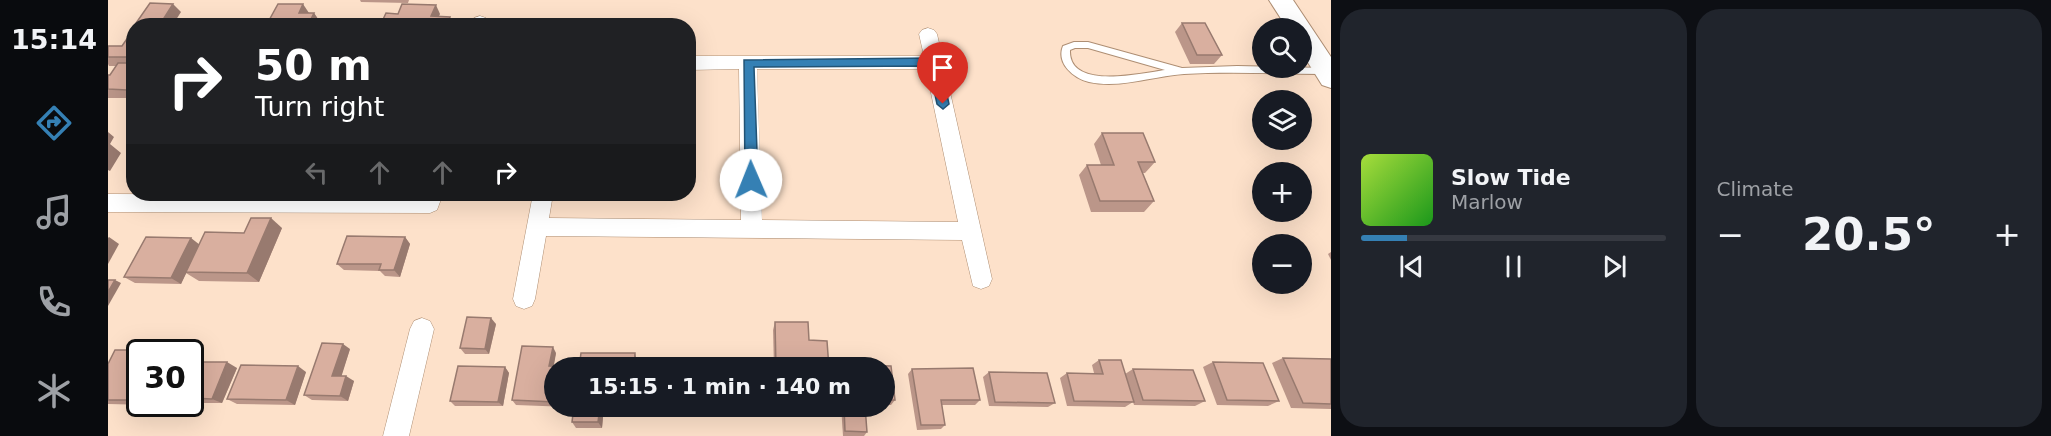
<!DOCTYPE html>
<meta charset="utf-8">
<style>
body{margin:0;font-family:"DejaVu Sans",sans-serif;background:#20242c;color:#f1f3f6;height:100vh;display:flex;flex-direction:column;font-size:22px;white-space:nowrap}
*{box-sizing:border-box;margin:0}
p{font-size:20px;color:#9ea1a6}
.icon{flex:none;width:33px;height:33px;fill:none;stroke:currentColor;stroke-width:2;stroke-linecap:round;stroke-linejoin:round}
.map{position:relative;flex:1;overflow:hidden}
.drawer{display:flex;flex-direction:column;gap:9px;padding:9px;background:#0d0f14;width:720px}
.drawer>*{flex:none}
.guide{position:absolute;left:18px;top:18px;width:570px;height:183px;border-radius:24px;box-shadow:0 6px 24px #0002;background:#202124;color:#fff;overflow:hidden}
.controls{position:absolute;left:1144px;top:18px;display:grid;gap:12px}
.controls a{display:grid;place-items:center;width:60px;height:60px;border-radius:50%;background:#171b24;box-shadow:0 6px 24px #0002;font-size:30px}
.speed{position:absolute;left:18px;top:339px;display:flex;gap:12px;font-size:30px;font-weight:700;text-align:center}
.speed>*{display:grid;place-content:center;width:78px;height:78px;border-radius:50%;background:#171b24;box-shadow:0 6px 24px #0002;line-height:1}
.speed .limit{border:3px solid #111;border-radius:9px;background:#fff;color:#111}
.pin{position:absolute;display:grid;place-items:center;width:51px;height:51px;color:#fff;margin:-62px -26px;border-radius:50% 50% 50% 0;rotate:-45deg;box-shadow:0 0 6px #0007}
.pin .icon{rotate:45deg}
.me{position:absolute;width:66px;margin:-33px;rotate:359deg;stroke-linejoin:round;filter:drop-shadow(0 0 4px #0008)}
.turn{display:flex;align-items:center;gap:21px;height:126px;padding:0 30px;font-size:27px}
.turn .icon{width:78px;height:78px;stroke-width:2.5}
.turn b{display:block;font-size:42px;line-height:51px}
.lanes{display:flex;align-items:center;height:57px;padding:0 30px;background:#0003;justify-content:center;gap:30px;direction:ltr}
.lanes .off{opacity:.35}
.big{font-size:45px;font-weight:600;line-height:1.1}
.drawer .tile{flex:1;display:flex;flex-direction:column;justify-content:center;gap:9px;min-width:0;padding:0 21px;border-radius:24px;background:#20242c}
.song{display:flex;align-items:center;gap:18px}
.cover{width:72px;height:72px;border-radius:9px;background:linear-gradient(135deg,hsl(80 70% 55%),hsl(120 70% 35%))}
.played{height:6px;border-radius:3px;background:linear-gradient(90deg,#3580b4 15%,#363941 15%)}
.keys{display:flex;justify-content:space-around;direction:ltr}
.heat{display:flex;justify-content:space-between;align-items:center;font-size:33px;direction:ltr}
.drawer .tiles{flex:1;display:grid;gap:9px;grid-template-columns:repeat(2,1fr)}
.trip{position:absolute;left:436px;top:357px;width:351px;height:60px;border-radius:30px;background:#171b24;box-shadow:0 6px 24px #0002;font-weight:600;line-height:60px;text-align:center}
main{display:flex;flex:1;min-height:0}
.dock{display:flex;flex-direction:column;width:108px;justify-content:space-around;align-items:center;background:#090b0e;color:#9ea1a6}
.dock .icon{width:42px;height:42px}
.dock .active{color:#3580b4}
.dock b{font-size:27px;color:#f1f3f6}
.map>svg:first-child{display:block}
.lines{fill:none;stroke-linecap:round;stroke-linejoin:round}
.lane-casing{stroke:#ae8e73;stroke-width:2}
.street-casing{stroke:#ae8e73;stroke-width:1}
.secondary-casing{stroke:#ae8e73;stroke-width:2}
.lane{fill:#fff;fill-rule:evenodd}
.street{fill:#fff;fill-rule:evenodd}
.secondary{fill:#fff;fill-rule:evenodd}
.wall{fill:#bb9689}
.shaded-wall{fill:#987a6f}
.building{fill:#d9af9f;stroke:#987a6f;stroke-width:1.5}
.route{fill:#3580b4;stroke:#225375;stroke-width:1.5}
</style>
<main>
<nav class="dock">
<b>15:14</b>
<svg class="icon active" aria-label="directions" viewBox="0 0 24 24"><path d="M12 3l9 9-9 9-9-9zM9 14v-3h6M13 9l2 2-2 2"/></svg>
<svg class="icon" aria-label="music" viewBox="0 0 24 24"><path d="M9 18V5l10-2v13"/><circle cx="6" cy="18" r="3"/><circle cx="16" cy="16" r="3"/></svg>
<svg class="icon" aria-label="phone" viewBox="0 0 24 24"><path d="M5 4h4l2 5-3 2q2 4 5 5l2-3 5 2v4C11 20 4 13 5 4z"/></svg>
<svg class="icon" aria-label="climate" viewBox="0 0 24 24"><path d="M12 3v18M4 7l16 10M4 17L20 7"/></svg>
</nav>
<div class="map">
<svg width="1223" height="436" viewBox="0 0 1223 436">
<rect width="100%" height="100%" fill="#fde1ca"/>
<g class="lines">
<g class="lane-casing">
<path id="lane" d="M966,42H980L1074,68L1129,66L1218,68L1223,71L1218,74C1171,74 1123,71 1076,74C1045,76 1012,89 981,82C965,78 948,63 955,46ZM967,48H980L1057,70C1034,73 960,91 962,50Z"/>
</g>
<g class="street-casing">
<g id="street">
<path d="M372,16L378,18L380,26H362L366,18Z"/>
<path d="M820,28L826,30L829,34L884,279L881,286L873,289L865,286L854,240L438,236L427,299L424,306L416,309L408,306L405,299L425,194H445L441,218L633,220L631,69L580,70V56H816L811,34L814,30ZM649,69H818L850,222L654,220Z"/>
<path d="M0,194L314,195L335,194L329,210L322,213L0,212Z"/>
<path d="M314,318L322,321L326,329L301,436H275L302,329L306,321Z"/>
</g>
</g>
<g class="secondary-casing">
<path id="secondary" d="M1161,0H1185L1223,57V88L1214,85L1194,53V28H1179Z"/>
</g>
<use href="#lane" class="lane"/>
<use href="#street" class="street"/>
<use href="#secondary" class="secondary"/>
</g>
<g class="wall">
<path d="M252,0H301L300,3L253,2Z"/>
<path d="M201,13H206L212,22L210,26H160L159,24Z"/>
<path d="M1074,23L1114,55L1106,64H1082L1067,32Z"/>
<path d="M26,33V98H0V75H2L8,66H1L0,64V46H14Z"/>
<path d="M994,133L1047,162L1037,173H1034L1046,201L1036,212H983L971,175L979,165H993L986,144Z"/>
<path d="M174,228L151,282L91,281L78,273L73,284L27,283L16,277L91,244L136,233Z"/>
<path d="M297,237L302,244L292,277L277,276L272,271L236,270L229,264Z"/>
<path d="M1223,252V260L1220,254Z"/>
<path d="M667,322L701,340L721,368H666L665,330Z"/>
<path d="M388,324L381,354H357L352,348Z"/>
<path d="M242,349L233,376L246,381L240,401L204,400L196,395Z"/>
<path d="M7,350H56L60,352H32V404H45L44,405L0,404V364Z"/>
<path d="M448,353L445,366L463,367V368H447V406L461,407L408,405L404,400Z"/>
<path d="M1175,358L1223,359V409L1183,408L1164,363Z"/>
<path d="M991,360L1017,374L1025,369L1097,401L1087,406L1026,405L1025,402L1017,407L959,406L952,378L959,373H986L984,365Z"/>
<path d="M82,362L129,368L114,403H82Z"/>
<path d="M1105,362L1171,401L1160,406L1109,405L1095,367Z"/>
<path d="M732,365L783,366L787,400L783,405H777V368H731Z"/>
<path d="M397,367L401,373L395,406H347L342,401Z"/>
<path d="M804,369L872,400L867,405H834L837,425L833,429L809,430L800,374Z"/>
<path d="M198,372L187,405L129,404L119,399Z"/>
<path d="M881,372L947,403L940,407L881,406L875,377Z"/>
<path d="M466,406H496L494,428H468L464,422Z"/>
<path d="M733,406H757L759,432L756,436H735Z"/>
</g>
<g class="shaded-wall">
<path d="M65,4L73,12L64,26H51Z"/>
<path d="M195,4L201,13H191Z"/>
<path d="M328,5L332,14L327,25L323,16Z"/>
<path d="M206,13L212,22L210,26H201Z"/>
<path d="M342,17L345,26H338Z"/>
<path d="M26,80V96L19,90Z"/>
<path d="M0,132L6,137L2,144L13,153L2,171L0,170Z"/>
<path d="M163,218L174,228L151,282L139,273Z"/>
<path d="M1,237L11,244L0,264V238Z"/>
<path d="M297,237L302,244L292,277L286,270Z"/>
<path d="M83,238L92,245L73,284L63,278Z"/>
<path d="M7,280L13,283L0,306V292Z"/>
<path d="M383,318L388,324L381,354L377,349Z"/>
<path d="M235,344L242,349L232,381L224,376Z"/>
<path d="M445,347L448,353L445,371L441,366Z"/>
<path d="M527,353L529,361V368H526Z"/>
<path d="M119,362L129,368L114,403L104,399Z"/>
<path d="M190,366L198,372L187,405L178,400Z"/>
<path d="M397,367L401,373L395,406L390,402Z"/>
<path d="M238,376L246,381L240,401L232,396Z"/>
<path d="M492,406H496L494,428L490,422Z"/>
</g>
<g class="building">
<path d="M42,3L65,4L51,26H26Z"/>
<path d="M170,4H195L191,13H206L200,25L159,24Z"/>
<path d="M294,4L328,5L323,16L342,17L338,26H272L278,13L290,14Z"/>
<path d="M1074,23H1097L1114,55H1089Z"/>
<path d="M23,33H26V57H0V46H14Z"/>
<path d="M10,63H26V80L19,90L0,89V75H2Z"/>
<path d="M994,133H1035L1047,162H1030L1046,201H992L979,165H1006Z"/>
<path d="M143,218H163L139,273L78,272L97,232L136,233Z"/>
<path d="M239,236L297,237L286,270H271L273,264H229Z"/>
<path d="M38,237L83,238L63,278L16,277Z"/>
<path d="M0,280H7L0,292Z"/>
<path d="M359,317L383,318L377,349L352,348Z"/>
<path d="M667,322H700L701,340L719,341L721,368H668Z"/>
<path d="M214,343L235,344L224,376H238L232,396L196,395Z"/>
<path d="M414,346L445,347L441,366L463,367V368H447V402L404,400Z"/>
<path d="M7,350H56L55,352H32V400H0V364Z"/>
<path d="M473,353H527L526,368H471Z"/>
<path d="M1175,358L1223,359V404L1195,403Z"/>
<path d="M991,360H1013L1026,402L966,401L959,373L995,374Z"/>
<path d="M82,362H119L104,399L82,398Z"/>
<path d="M1105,362L1155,363L1171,401L1119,400Z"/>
<path d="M539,363L594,364V368H539Z"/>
<path d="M133,365L190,366L178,400L119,399Z"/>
<path d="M732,365L783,366L787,400H777V368H732Z"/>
<path d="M350,366L397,367L390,402L342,401Z"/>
<path d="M604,366L657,367V368H604Z"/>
<path d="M865,368L872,400H833L837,425H813L804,369Z"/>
<path d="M1025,369L1085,370L1097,401L1035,400Z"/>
<path d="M881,372L939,373L947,403L887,402Z"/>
<path d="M466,406H492L490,422H464Z"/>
<path d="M736,406H757L759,432L737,431Z"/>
</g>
<path class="route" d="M826,58L832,62L841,104L835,109L829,104L821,66L646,67L650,180L643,186L639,184L637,180L636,60Z"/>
</svg>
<div class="controls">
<a><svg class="icon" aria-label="search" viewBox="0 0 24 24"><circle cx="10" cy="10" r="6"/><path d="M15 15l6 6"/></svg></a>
<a><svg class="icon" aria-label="layers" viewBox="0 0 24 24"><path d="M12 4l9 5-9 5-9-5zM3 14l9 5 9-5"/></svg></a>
<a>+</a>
<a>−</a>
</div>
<div class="speed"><div class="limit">30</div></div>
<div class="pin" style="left:835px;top:104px;background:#d93025"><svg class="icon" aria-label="arrive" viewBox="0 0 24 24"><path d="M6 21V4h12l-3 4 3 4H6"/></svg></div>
<svg class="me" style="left:643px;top:180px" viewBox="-20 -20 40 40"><circle r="19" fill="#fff"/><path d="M0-13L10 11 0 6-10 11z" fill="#3580b4"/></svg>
<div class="trip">15:15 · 1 min · 140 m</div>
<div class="guide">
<div class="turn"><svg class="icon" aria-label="right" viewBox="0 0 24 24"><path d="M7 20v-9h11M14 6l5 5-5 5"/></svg><div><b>50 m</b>Turn right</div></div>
<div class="lanes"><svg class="icon off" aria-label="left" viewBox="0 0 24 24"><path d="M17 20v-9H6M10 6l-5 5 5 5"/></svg><svg class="icon off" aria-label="ahead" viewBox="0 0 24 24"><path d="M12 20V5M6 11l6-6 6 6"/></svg><svg class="icon off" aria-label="ahead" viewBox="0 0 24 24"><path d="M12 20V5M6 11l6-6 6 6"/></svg><svg class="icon" aria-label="right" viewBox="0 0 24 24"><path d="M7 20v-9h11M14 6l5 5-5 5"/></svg></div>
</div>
</div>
<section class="drawer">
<div class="tiles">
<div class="tile">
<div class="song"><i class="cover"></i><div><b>Slow Tide</b><p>Marlow</p></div></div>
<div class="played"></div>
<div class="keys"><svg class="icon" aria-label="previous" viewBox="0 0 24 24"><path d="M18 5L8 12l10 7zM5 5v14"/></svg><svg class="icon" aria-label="pause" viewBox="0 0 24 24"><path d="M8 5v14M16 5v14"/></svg><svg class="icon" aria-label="next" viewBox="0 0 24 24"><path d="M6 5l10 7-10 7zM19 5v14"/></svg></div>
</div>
<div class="tile"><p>Climate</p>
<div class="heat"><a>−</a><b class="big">20.5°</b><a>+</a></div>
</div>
</div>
</section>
</main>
